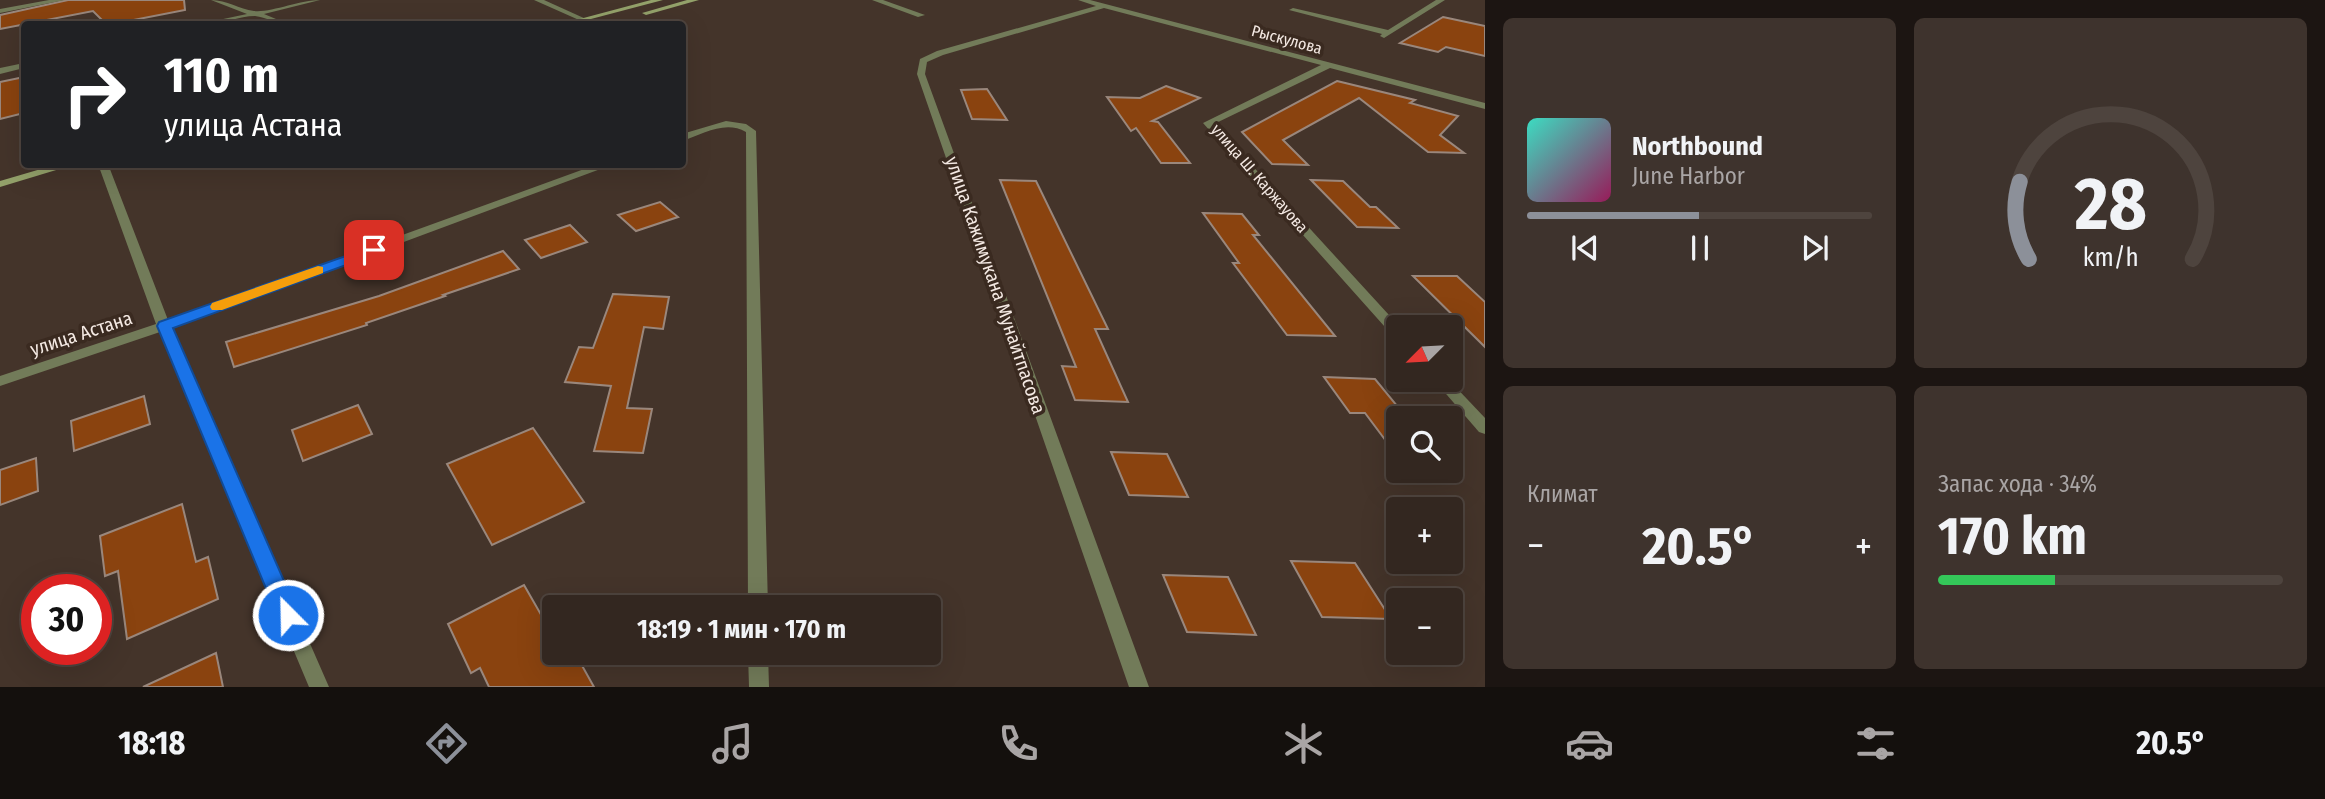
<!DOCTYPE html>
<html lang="ru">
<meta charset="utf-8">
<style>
body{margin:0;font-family:"Fira Sans Condensed",sans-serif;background:#3e332d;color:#f1f3f6;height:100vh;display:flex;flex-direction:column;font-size:26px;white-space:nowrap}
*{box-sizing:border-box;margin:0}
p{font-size:23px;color:#a9a5a5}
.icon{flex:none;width:38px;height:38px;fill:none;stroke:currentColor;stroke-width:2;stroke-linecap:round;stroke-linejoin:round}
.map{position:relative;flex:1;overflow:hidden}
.side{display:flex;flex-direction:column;gap:18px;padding:18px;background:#1c1512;width:840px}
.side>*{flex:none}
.guide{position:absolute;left:21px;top:21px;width:665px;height:147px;border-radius:7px;box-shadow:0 7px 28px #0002,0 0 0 2px #4e443e;background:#202124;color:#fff;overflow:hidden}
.needle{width:46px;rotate:246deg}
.controls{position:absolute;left:1386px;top:315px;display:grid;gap:14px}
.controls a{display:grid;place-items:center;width:77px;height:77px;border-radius:7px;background:#332720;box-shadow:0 7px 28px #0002,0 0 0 2px #4e443e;font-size:35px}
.speed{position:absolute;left:21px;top:574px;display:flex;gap:14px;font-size:35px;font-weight:700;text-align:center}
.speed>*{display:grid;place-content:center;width:91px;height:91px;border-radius:50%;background:#332720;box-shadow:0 7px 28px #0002,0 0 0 2px #4e443e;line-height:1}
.speed .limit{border:10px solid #d22;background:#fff;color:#111}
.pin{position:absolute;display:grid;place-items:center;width:60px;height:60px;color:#fff;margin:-30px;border-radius:14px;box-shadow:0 4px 10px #0006}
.me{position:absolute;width:77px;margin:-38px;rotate:337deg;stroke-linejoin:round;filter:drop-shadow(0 0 5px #0008)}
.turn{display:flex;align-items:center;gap:24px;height:147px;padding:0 28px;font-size:32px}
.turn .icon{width:91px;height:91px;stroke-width:2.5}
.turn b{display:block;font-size:49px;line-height:60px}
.big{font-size:52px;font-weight:700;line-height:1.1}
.side .widget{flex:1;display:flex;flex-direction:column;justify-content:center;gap:10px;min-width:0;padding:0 24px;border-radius:10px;background:#3e332d}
.side .dial{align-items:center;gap:0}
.dial svg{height:182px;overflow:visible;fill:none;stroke:#4e443e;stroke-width:7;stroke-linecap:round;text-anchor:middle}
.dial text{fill:#f1f3f6;stroke:none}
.song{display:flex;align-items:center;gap:21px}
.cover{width:84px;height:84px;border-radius:10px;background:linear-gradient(135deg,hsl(170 70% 55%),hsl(330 70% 35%))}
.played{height:7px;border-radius:4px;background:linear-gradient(90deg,#8c9099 50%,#4e443e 50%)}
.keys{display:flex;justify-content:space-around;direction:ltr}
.heat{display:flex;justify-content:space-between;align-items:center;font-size:38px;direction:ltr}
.charge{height:10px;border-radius:5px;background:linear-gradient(90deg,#34c759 34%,#4e443e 0)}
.side .tiles{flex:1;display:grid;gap:18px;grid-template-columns:repeat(2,1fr)}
.trip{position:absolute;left:542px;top:595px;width:399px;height:70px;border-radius:7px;background:#332720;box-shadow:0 7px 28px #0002,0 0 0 2px #4e443e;font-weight:700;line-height:70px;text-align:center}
.tabs{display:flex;height:112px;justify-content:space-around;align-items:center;background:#14100d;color:#a9a5a5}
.tabs .icon{width:49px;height:49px}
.tabs .selected{color:#8c9099}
.tabs b{font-size:32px;color:#f1f3f6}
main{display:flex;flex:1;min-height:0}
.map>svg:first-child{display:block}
.building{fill:#8a430f;stroke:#9a877c;stroke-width:2}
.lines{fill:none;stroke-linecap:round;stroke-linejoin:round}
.service{fill:#727b59;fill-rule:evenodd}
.minor{fill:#727b59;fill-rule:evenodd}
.secondary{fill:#93a16a;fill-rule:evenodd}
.route{fill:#1a73e8;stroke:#114b97;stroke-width:2}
.slow{fill:#f59e0b}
.labels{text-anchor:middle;stroke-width:7;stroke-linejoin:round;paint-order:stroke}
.far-street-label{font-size:16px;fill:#f4e9e3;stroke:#3a2a20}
.street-label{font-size:19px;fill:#f4e9e3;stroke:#3a2a20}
</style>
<main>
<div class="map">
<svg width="1485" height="687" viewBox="0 0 1485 687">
<rect width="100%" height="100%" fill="#44342a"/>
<g class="building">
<path d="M68,0H184L185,10L113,24H106L93,11L0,29V15Z"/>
<path d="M1443,17L1485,26V56L1446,47L1438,52L1400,43Z"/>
<path d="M24,77V113L0,119V82Z"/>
<path d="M1337,81L1415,100L1410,103L1458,116L1440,135L1464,153L1428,152L1359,98L1283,140L1308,165L1272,164L1242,132Z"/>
<path d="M1166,86L1200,98L1152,121L1158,122L1190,163H1161L1136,128L1131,131L1107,97L1140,98Z"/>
<path d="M987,89L1007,120L972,119L961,90Z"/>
<path d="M1000,180L1036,181L1108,329H1095L1128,402L1075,400L1062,366L1076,367Z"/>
<path d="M1311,180L1343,181L1370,207H1376L1398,228L1357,227Z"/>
<path d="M660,202L678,217L636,231L618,215Z"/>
<path d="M1203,213L1242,214L1259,235H1253L1335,336L1287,335L1233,263H1239Z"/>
<path d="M570,225L587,242L541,258L525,240Z"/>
<path d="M503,251L519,269L443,295L445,296L366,323L367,325L234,367L226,342L379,296Z"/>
<path d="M1413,276H1457L1485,302V347Z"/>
<path d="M613,294L669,297L663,329L644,327L627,408L652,409L643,453L594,451L611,386L565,382L579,347L593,348Z"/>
<path d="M1324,377L1375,379L1398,407V457L1365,413H1350Z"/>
<path d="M144,396L150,424L74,451L71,421Z"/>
<path d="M358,405L372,434L303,461L292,430Z"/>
<path d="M533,428L584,502L492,545L447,464Z"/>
<path d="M1111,452L1167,454L1188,497L1129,495Z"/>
<path d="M36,458L38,491L0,505V470Z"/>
<path d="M182,504L196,562L208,557L218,599L127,639L118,571L105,576L100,536Z"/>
<path d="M1291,561L1355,563L1391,619L1322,617Z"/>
<path d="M1163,575L1228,577L1256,635L1187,632Z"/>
<path d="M524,585L555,639V653H575L594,687H489L480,668L471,673L448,624Z"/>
<path d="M216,653L223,687H143Z"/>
</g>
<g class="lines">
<g class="service">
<path d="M872,0H883L925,15L918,17Z"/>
<path d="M1436,0H1445L1384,38L1380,36L1382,34L1289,10L1293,8L1388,30Z"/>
</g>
<g class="minor">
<path d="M49,0H65L0,13V9Z"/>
<path d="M211,0C227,0 239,9 254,11C270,13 300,0 320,0L264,14L288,24C276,24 266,17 255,16C239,16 224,24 209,24V22L247,14Z"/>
<path d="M534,0H544L597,24H588Z"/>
<path d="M1078,0H1090L1485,103V109L1330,68L1214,124L1400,327H1398V337L1393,336L1203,123L1321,65L1104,8L943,55L927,62L925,74L1149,687H1129L917,74L920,59L937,51L1096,6Z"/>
<path d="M24,63V68L0,74V68Z"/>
<path d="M726,121L746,124L756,131L768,607H748L746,132C725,120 703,134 682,141V134Z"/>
<path d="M98,164H108L168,320L598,164H614L172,328L329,687H309L160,332L0,386V376L156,324Z"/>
<path d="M1434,380H1449L1485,418V434L1479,432Z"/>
<path d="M748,653H768L769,687H749Z"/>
</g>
<g class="secondary">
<path d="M651,0H663L572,24H561Z"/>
<path d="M687,0H699L646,15L642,13Z"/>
<path d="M58,164H76L0,187V181Z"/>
</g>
</g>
<path class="route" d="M374,246L379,247V253L173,328L299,615L296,622L288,624L280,622L277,615L157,326L159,322Z"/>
<path class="slow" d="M318,266L323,267V273L222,310H212L210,307L212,303Z"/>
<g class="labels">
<g class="far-street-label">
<text transform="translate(1287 39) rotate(15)" y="6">Рыскулова</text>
<text transform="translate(1260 178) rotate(49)" y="6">улица Ш. Каржауова</text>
</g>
<g class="street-label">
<text transform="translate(996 285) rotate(71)" y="7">улица Кажимукана Мунайтпасова</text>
<text transform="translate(81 333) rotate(-18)" y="7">улица Астана</text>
</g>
</g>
</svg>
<div class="controls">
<a><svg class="needle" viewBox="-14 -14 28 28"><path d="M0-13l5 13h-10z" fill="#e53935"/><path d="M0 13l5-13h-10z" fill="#a9a5a5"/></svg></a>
<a><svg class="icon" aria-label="search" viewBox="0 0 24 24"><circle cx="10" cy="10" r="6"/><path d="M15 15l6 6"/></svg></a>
<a>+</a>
<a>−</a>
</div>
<div class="speed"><div class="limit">30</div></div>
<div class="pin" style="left:374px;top:250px;background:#d93025"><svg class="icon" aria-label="arrive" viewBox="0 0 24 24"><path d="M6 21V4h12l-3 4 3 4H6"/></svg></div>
<svg class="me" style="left:288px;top:615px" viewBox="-20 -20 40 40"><circle r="17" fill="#1a73e8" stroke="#fff" stroke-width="3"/><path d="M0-11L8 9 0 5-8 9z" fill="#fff"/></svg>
<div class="trip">18:19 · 1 мин · 170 m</div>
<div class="guide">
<div class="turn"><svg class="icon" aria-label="right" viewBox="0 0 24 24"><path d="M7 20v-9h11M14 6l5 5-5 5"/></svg><div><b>110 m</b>улица Астана</div></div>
</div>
</div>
<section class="side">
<div class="tiles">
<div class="widget">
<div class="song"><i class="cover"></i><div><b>Northbound</b><p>June Harbor</p></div></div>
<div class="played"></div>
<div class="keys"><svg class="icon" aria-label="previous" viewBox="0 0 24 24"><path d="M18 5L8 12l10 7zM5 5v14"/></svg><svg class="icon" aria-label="pause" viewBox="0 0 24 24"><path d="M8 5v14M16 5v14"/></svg><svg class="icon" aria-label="next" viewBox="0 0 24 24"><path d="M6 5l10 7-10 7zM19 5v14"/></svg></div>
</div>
<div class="widget dial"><svg viewBox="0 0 100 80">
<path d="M14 69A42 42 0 1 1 86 69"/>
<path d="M14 69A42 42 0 0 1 10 35" stroke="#8c9099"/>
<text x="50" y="56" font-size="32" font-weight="700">28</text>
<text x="50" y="72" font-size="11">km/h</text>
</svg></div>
<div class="widget"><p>Климат</p>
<div class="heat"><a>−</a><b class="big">20.5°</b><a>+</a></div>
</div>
<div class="widget"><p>Запас хода · 34%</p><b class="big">170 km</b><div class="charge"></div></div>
</div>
</section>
</main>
<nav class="tabs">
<b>18:18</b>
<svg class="icon selected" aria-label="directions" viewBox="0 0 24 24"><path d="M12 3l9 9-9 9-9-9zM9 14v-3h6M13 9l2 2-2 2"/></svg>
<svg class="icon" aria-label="music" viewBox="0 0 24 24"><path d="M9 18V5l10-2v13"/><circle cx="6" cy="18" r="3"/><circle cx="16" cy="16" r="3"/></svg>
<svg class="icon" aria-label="phone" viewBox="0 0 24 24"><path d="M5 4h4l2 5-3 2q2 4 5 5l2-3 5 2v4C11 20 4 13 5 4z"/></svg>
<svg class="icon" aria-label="climate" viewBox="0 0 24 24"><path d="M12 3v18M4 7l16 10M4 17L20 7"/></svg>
<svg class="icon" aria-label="car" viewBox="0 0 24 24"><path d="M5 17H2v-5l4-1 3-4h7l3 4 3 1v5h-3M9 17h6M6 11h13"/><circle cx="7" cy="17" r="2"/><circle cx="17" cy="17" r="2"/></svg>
<svg class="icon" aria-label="filters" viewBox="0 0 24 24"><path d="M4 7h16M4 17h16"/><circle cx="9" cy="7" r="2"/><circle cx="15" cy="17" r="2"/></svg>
<b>20.5°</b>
</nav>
